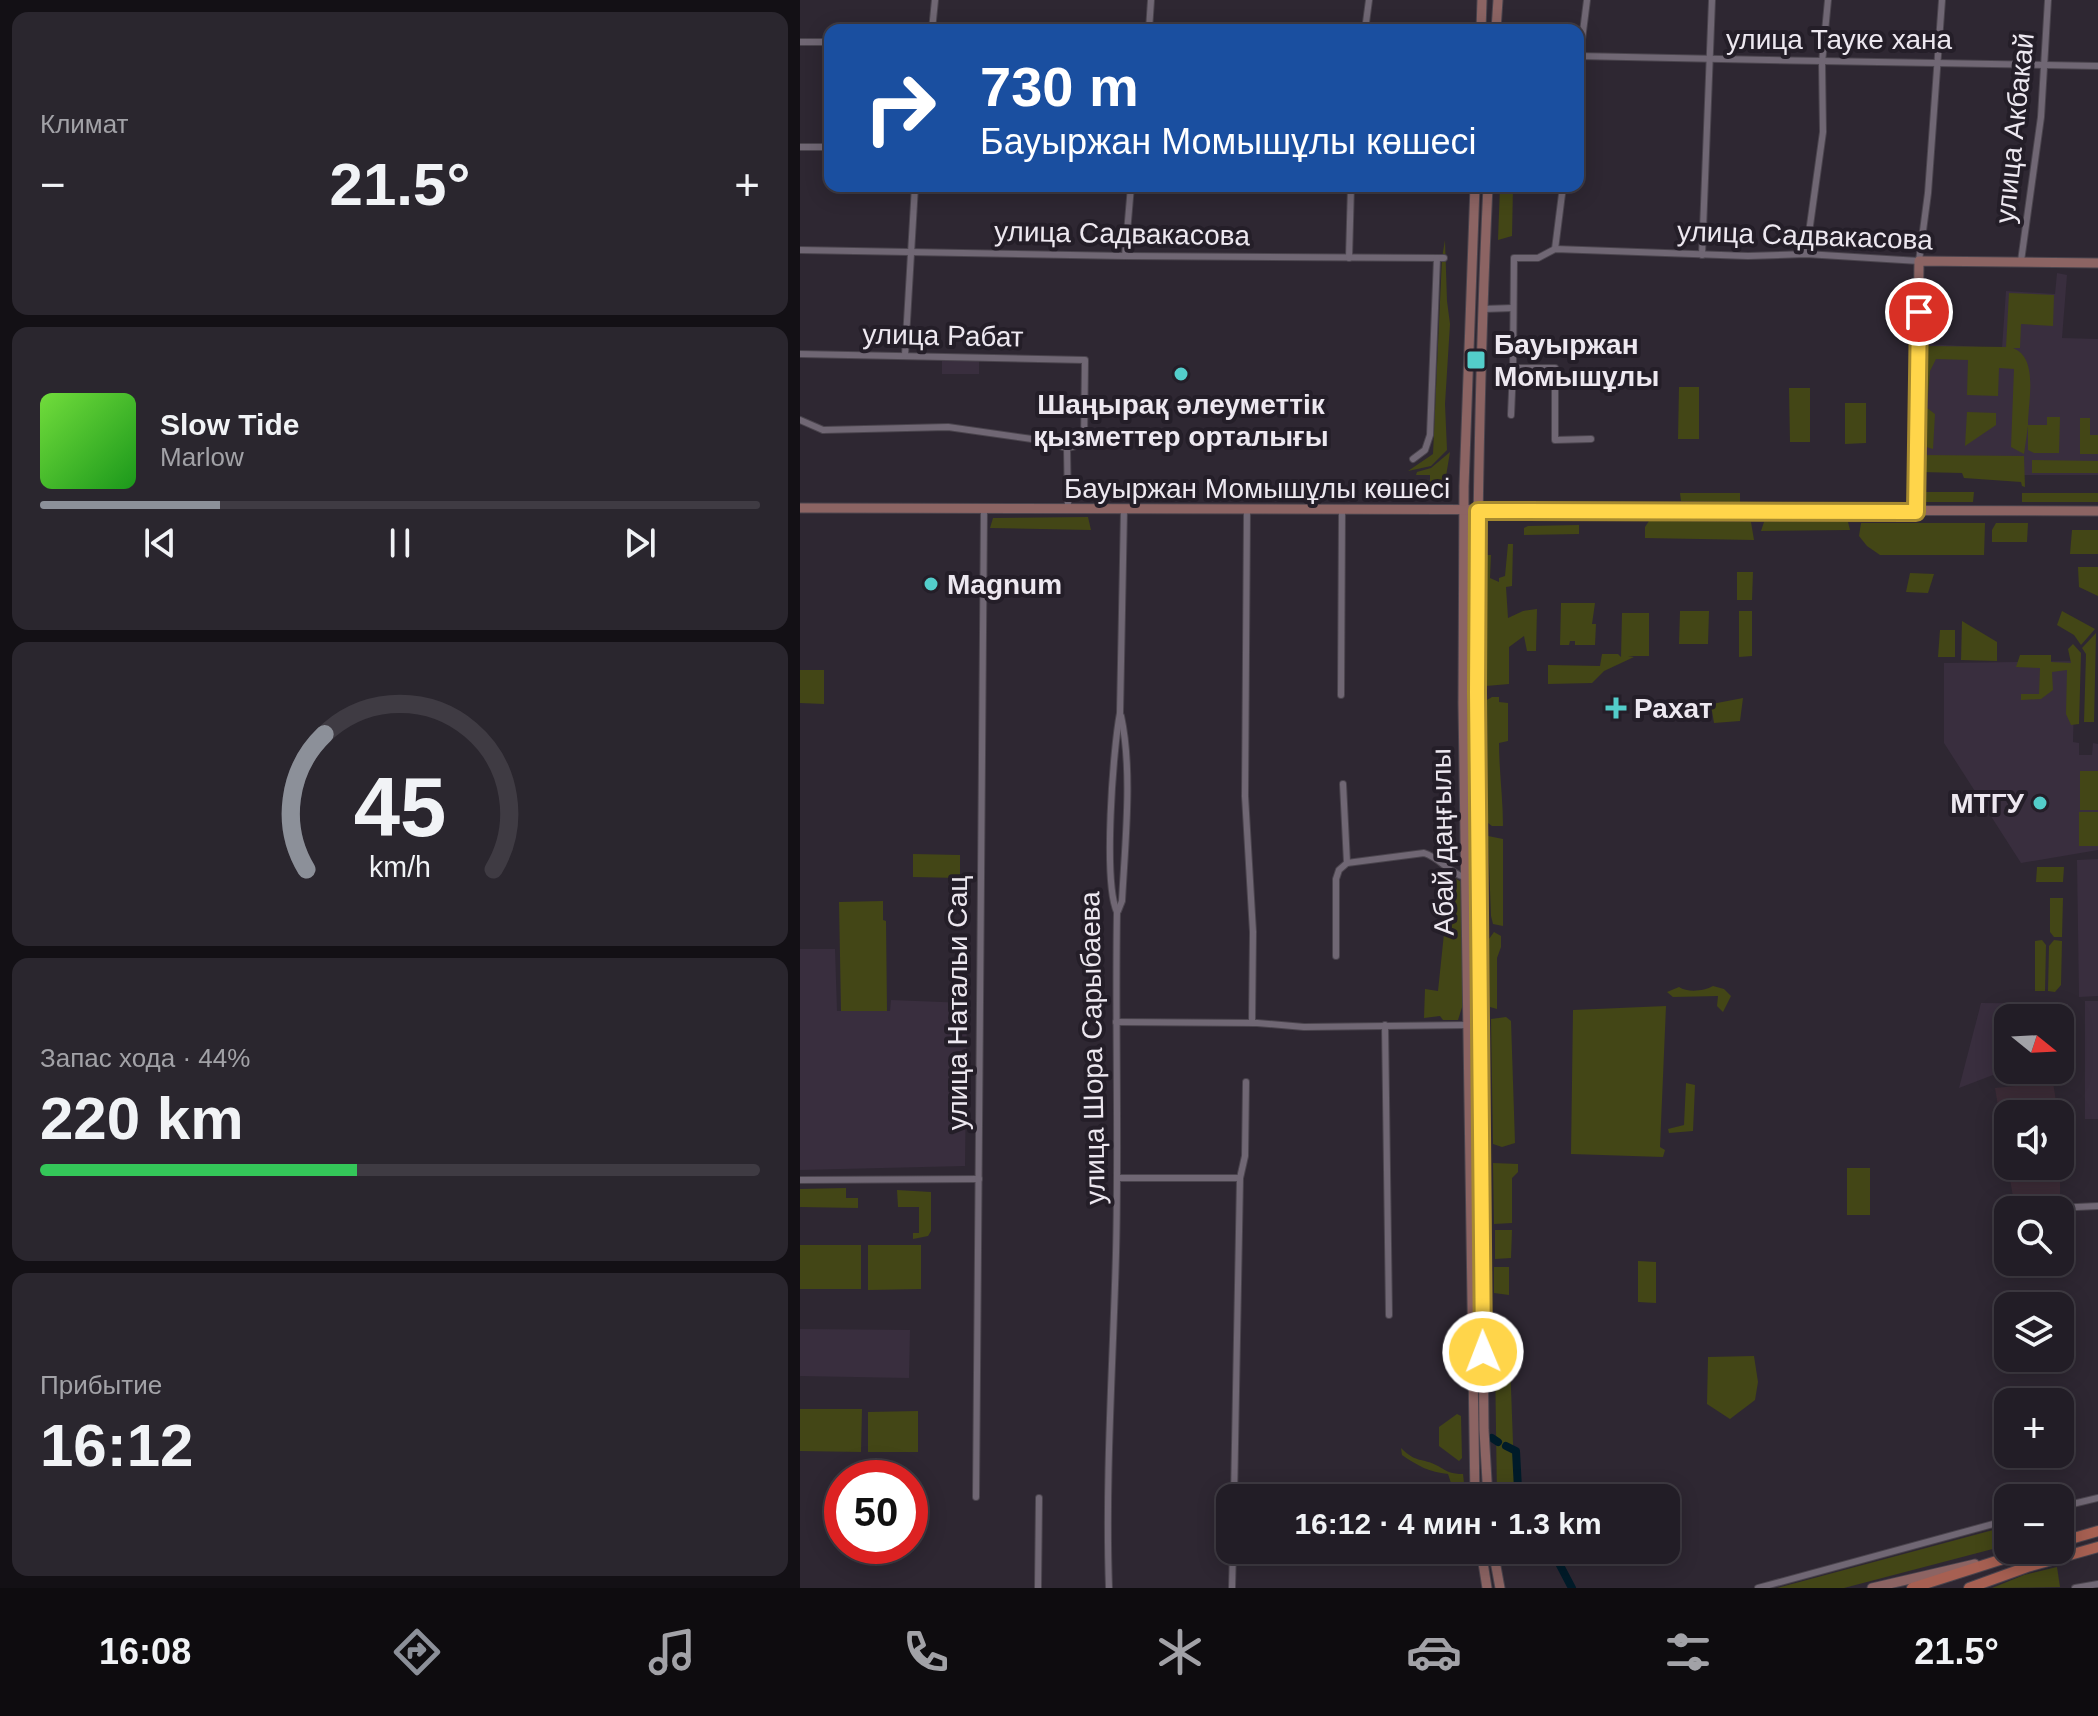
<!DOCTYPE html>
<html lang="ru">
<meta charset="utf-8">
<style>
body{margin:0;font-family:Arial,sans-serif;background:#2a262e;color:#f1f3f6;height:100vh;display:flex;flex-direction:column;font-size:30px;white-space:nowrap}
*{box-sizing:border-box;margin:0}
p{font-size:26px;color:#a2a2a7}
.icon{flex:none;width:44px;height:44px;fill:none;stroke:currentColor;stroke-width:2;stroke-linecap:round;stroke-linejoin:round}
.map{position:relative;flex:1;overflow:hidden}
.drawer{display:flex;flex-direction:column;gap:12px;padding:12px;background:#131015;width:800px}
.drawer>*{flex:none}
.top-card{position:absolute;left:24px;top:24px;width:760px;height:168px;border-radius:16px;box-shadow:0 4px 20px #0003,0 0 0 2px #3f3b43;background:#1a4fa0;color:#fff;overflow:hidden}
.needle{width:52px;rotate:108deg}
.fabs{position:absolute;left:1194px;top:1004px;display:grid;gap:16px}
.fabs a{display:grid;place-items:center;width:80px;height:80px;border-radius:16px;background:#221d26;box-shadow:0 4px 20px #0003,0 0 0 2px #3f3b43;font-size:40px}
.speed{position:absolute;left:24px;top:1460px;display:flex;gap:16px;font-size:40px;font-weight:700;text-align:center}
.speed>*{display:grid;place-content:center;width:104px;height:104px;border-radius:50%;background:#221d26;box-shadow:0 4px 20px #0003,0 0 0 2px #3f3b43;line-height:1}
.speed .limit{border:12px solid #d22;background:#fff;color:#111}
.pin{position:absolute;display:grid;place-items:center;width:68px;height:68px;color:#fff;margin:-34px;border:4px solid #fff;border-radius:50%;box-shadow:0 2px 8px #0007}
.me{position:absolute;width:88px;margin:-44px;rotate:359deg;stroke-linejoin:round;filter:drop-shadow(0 0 6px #0008)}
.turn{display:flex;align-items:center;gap:28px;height:168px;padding:0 24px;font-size:36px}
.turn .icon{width:104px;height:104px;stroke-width:2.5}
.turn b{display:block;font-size:56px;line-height:68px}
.big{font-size:60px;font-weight:800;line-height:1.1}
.drawer .tile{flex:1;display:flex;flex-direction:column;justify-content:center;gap:12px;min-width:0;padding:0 28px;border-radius:16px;background:#2a262e}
.drawer .dial{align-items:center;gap:0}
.dial svg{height:208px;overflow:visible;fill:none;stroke:#3f3b43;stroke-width:7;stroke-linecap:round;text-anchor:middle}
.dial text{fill:#f1f3f6;stroke:none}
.song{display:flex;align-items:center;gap:24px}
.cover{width:96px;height:96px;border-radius:12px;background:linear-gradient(135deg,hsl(100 70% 55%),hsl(120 70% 35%))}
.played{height:8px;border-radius:4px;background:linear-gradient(90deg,#8c9099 25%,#3f3b43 25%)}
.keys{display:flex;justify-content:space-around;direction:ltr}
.heat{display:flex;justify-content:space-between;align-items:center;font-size:44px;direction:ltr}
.charge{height:12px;border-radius:6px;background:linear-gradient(90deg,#34c759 44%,#3f3b43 0)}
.trip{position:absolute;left:416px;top:1484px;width:464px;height:80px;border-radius:16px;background:#221d26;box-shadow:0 4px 20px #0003,0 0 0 2px #3f3b43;font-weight:800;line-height:80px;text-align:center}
.tabs{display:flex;height:128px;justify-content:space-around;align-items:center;background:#0e0c0f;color:#a2a2a7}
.tabs .icon{width:56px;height:56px}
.tabs .on{color:#8c9099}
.tabs b{font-size:36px;color:#f1f3f6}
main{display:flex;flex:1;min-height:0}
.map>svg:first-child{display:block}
.industrial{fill:#3c2c37}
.built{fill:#392e3e;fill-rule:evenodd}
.green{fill:#434616}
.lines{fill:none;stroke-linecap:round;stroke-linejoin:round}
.canal{stroke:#001b29;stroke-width:8}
.street-casing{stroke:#4a444d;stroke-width:8}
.secondary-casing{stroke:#4a444d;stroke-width:11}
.primary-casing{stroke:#4a444d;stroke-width:12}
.street{stroke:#706774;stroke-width:6}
.secondary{stroke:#8c6463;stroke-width:9}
.primary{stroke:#a76052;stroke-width:10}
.route-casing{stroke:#a68a30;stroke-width:20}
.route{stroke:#ffd54a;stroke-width:14}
.poi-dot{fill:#53cdca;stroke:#241e28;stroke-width:3}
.labels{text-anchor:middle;stroke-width:8;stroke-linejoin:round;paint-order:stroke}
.street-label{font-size:28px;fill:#ede8f0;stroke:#241e28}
.poi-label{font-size:28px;font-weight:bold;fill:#ede8f0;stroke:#241e28;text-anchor:start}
</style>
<main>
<section class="drawer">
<div class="tile"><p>Климат</p>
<div class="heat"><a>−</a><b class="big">21.5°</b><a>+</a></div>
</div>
<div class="tile">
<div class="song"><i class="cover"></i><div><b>Slow Tide</b><p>Marlow</p></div></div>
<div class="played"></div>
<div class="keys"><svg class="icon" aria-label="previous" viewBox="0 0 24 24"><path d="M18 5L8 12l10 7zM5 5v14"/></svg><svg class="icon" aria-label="pause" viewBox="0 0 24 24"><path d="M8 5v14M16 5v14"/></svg><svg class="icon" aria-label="next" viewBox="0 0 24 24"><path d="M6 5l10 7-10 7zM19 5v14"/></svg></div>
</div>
<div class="tile dial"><svg viewBox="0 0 100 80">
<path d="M14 69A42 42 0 1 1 86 69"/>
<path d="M14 69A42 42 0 0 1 21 17" stroke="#8c9099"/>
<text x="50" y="56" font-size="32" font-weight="700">45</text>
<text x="50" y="72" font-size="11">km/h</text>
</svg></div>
<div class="tile"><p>Запас хода · 44%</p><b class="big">220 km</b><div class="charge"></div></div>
<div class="tile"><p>Прибытие</p><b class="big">16:12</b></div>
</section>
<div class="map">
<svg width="1298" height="1588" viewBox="0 0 1298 1588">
<rect width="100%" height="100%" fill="#2e2732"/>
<path class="industrial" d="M1253,1082L1258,1114H1208V1166H1260V1201L1214,1203L1195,1088Z"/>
<g class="built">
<path d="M1257,273L1267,275L1262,338L1298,339V475H1218L1122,468L1125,344L1202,348L1206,291L1255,294Z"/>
<path d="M179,360V374H142V361Z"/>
<path d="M1275,661L1273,742L1279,743V755H1292L1293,743L1298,744V850L1221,863L1144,743V663Z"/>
<path d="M1298,859V996L1279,997L1277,860Z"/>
<path d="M0,949H35L37,1011H90L91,1000L167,1003L165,1166L0,1170Z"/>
<rect x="1285" y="1001" width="13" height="118"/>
<path d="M1181,1003L1268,1004L1270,1073L1197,1078L1193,1075L1159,1088ZM1260,1018V1070H1208V1018Z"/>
<path d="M0,1329L110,1330L109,1378L0,1376Z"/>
</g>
<g class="green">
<path d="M700,186H713L712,236L698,240Z"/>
<path d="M645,240L647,301L650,324L645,404L647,450L631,466L608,471L633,454L642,258Z"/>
<path d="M1209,293L1254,295L1253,326L1221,324L1220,348H1213C1239,358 1228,401 1228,425H1247V417H1260L1259,453H1234L1228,450V426L1224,454L1211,447L1214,369L1199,368L1198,396L1167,395L1168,360L1136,359L1130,371L1127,408L1135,414L1133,449L1123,446L1128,346L1206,347Z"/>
<path d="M879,387H899V439H878Z"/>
<path d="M989,388H1010V442H990Z"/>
<path d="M1045,403H1066V443L1045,444Z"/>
<path d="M1167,412L1196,413V425L1165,446Z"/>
<path d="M1280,418H1290V435H1298V454H1280Z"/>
<path d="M650,452L643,494H611L612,482H630V475H616L617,472L631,468Z"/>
<path d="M1121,455L1224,456L1225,487L1222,486L1221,482L1164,478L1162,473L1120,472Z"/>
<path d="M1232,460L1298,461V473H1232Z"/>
<path d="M1120,492H1174L1173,502H1121Z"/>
<path d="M880,493H940V502L881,501Z"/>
<rect x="1222" y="493" width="76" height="9"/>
<path d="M288,517L291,530L190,528L193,518Z"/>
<path d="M849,521L951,522L954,540L845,538V527Z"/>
<path d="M964,522H1048L1050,530L961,531Z"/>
<path d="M1061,523H1185L1184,555H1080L1067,546L1059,536Z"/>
<path d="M1196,523H1228L1227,542H1192V530Z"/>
<path d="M779,525V534L724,535V528L728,526Z"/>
<path d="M1272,530H1298V554H1270Z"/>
<path d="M708,544H713L712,586L706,587L708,618L723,611L737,609L736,651H727L724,636L709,647V684L686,686V555H691L690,578L699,582V578L705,576Z"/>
<path d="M1278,567H1298V596L1279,587Z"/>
<path d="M937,572H953L952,600H937Z"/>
<path d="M1110,573L1134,574L1128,593L1106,592Z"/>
<path d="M761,603H795L792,624H796L795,645H775V641H770L769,645H760Z"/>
<path d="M880,611H909L908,644H879Z"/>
<path d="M939,611H952V656L939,657Z"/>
<path d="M1262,611L1295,629L1281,645L1274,635L1257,625Z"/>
<path d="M822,613H849V656H828L834,657L804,671L792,683L748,684V665L800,666L802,654H818L821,657Z"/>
<path d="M1162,621L1197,642V661L1161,660Z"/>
<path d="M1140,630H1155V657H1138Z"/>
<path d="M1296,633L1294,722H1284L1286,654L1282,648Z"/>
<path d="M1273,644L1281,653L1279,724L1271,725L1266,714L1267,670L1252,672L1253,690L1241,699L1221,700V694H1239L1240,668L1216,667L1220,655H1251V662L1271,663L1268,649Z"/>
<path d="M0,670H24V704L0,703Z"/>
<path d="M692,697H699V702L708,703V741L699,743C699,771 703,798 703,826H692L688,823L687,700Z"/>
<path d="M943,698L940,721L914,723L912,711L890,715L891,708Z"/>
<rect x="1280" y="771" width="18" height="39"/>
<rect x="1279" y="812" width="19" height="34"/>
<path d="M688,836L703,839V926L693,924L691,916Z"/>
<path d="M113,854L160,855V878L113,877Z"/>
<path d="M1237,867H1264L1263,882H1236Z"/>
<path d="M650,876L662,882L664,1001L658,1020H643L640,1016L624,1018L625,989L638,991Z"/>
<path d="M1250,898H1263L1262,937H1254L1250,932Z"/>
<path d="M83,901V920L86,921L87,1011H41L39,902Z"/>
<path d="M694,932L701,936V947L697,958V1009L690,1007L689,939Z"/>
<path d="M1242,940L1246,945L1245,991H1235V941Z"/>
<path d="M1254,940L1262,941L1261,985L1255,992L1248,991L1249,946Z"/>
<path d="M913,986L924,989L931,996L923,1012L917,1006L918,996L873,997L867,992L879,987C888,993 904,991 913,986Z"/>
<path d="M866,1006L860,1147L865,1150L863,1157L771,1154L773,1010Z"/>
<path d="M706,1017L711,1021L715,1143L702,1147L693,1144L691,1019Z"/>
<path d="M886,1083L895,1085L893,1131L869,1133L868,1129L884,1125Z"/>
<path d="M693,1163L718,1164V1172L712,1178V1223L694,1224Z"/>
<rect x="1047" y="1168" width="23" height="47"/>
<path d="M46,1188V1198H58V1208L0,1207V1189Z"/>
<path d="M97,1190L131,1192V1231L128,1236L113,1239V1233H119V1207H98Z"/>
<path d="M695,1230H712L711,1258L695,1259Z"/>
<rect x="0" y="1245" width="61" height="44"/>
<path d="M68,1245H121V1289L68,1290Z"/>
<path d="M838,1261L856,1262V1303L838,1302Z"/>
<path d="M694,1267H709V1295L694,1293Z"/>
<path d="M954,1356L958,1382L955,1400L930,1419L907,1404L908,1357Z"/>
<path d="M701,1357L710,1361L715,1498H697L695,1360Z"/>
<path d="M0,1409H62L61,1452L0,1451Z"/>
<path d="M118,1411V1452H68V1412Z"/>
<path d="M657,1414L661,1416L662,1458L659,1461L639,1446V1427Z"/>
<path d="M601,1448C617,1464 621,1457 638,1466C648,1472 651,1474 663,1474L664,1483L652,1486L648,1474C629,1472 618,1466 602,1455Z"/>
<path d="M1208,1526V1545L1044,1588H977Z"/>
<path d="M1257,1567L1260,1587L1192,1588L1224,1575Z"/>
</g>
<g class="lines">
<g class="canal">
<path d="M692,1438L698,1442"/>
<path d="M706,1446L716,1451L718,1489L723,1498"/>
<path d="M752,1550L772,1588"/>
</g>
<g class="street-casing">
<g id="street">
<path d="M132,30L135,0"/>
<path d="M349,30L351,0"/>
<path d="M565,30L569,0"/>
<path d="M0,42H30"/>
<path d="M778,56C951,60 1125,63 1298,66"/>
<path d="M778,71L787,0"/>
<path d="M0,147H30"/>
<path d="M755,249L763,186"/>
<path d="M0,250L325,256L644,258"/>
<path d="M1006,254L1023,132L1022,63L1028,0"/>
<path d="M902,255L912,0"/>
<path d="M325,256L331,186"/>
<path d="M549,258L551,186"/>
<path d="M1221,261L1241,117L1248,0"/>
<path d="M683,309L713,308"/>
<path d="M0,354L285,360L284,444L267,448L268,509"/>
<path d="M105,355L115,186"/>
<path d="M711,415L713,368"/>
<path d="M0,420L23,430L148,427L232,439L267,448"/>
<path d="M791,439L755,440V368H713L714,258H738L755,249L948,256L1006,254L1119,261L1128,193L1142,0"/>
<path d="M613,459L625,450L630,435L637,258"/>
<path d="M447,510L445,796L453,932L452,1023"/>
<path d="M541,695L542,511"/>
<path d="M543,784L547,863"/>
<path d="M318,911L322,901C325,844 333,771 321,716"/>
<path d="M536,956V879L539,870L547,863L624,853C640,858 648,872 664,877"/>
<path d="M316,1022L457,1023L504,1027L667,1025"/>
<path d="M585,1025L589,1315"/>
<path d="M317,1178H440"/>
<path d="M0,1180L179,1179"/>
<path d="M1235,1209L1298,1206"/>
<path d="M176,1497L184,509"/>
<path d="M434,1498L440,1178L445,1156L446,1082"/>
<path d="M1260,1507L1298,1498"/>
<path d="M238,1588L239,1498"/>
<path d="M309,1588C305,1476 313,1365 316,1253C319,1139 315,1026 317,912C303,881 313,749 320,713L324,509"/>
<path d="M432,1588L433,1550"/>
<path d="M958,1588L1208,1520"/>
<path d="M1275,1588L1298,1584"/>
</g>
</g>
<g class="secondary-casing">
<g id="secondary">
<path d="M681,30L682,0"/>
<path d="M696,30L698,0"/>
<path d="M675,186L664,486L663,704L675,1498"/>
<path d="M0,508L1298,511"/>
<path d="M1116,512L1119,261L1298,263"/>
<path d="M688,1498L684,1430C680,1016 668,600 688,186"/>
<path d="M681,1550L687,1588"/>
<path d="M693,1550L700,1588"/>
<path d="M1072,1588L1175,1564"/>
</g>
</g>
<g class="primary-casing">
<g id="primary">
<path d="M1260,1542L1298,1531"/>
<path d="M1112,1588L1231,1550"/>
<path d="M1169,1588L1227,1567L1298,1547"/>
</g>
</g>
<use href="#street" class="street"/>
<use href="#secondary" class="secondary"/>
<use href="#primary" class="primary"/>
</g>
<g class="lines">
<g class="route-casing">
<path id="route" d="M683,1352L677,692L678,511L1116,512L1119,312"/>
</g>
<use href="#route" class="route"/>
</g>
<g class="poi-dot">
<rect x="666" y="350" width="20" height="20" rx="4"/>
<circle cx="381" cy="374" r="8"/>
<circle cx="131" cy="584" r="8"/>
<path d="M812 696h8v8h8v8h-8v8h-8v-8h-8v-8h8z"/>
<circle cx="1240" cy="803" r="8"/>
</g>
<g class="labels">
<g class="street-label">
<text x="1039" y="49">улица Тауке хана</text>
<text transform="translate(1214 128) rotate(-84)" y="10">улица Акбакай</text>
<text transform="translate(322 233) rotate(1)" y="10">улица Садвакасова</text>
<text transform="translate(1005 235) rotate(2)" y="10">улица Садвакасова</text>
<text transform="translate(143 335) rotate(1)" y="10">улица Рабат</text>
<text x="457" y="498">Бауыржан Момышұлы көшесі</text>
<text transform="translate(642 842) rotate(-91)" y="10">Абай даңғылы</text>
<text transform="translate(157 1003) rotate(-90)" y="10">улица Натальи Сац</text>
<text transform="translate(292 1048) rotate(-91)" y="10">улица Шора Сарыбаева</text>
</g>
<g class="poi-label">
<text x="694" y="354">Бауыржан<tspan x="694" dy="32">Момышұлы</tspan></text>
<text x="381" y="414" text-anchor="middle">Шаңырақ әлеуметтік<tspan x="381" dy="32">қызметтер орталығы</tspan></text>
<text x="147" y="594">Magnum</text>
<text x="834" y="718">Рахат</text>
<text x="1224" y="813" text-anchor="end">МТГУ</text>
</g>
</g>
</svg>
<div class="fabs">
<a><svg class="needle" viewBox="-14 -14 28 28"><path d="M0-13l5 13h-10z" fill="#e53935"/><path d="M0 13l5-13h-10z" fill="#a2a2a7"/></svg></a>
<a><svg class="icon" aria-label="sound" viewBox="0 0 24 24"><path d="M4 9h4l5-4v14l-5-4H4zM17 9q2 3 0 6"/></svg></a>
<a><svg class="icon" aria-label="search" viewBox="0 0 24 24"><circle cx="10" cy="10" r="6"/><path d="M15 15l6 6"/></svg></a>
<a><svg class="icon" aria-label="layers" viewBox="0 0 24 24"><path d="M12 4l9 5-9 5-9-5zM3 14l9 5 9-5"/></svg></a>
<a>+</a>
<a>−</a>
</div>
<div class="speed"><div class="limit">50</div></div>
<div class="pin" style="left:1119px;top:312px;background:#d93025"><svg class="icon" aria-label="arrive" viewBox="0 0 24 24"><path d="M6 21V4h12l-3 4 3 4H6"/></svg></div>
<svg class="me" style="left:683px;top:1352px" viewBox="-20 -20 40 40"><circle r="17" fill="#ffd54a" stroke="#fff" stroke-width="3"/><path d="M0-11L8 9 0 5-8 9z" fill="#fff"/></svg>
<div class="trip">16:12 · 4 мин · 1.3 km</div>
<div class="top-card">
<div class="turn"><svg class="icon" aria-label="right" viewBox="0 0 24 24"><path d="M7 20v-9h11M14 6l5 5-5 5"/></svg><div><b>730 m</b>Бауыржан Момышұлы көшесі</div></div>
</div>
</div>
</main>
<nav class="tabs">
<b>16:08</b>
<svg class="icon on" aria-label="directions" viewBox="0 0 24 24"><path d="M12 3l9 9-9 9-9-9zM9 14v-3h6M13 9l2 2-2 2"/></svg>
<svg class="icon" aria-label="music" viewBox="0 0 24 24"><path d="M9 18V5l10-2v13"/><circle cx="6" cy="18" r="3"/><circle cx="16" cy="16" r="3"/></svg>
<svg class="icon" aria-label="phone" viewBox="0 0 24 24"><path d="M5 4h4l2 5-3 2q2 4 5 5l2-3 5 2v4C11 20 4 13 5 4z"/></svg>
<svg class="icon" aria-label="climate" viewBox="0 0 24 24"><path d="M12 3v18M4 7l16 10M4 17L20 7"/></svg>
<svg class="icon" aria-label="car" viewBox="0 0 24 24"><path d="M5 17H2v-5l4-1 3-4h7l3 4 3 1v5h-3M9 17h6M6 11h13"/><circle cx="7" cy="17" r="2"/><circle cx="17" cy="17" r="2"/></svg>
<svg class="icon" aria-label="filters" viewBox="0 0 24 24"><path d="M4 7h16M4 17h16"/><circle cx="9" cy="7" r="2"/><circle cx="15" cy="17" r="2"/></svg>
<b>21.5°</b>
</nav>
